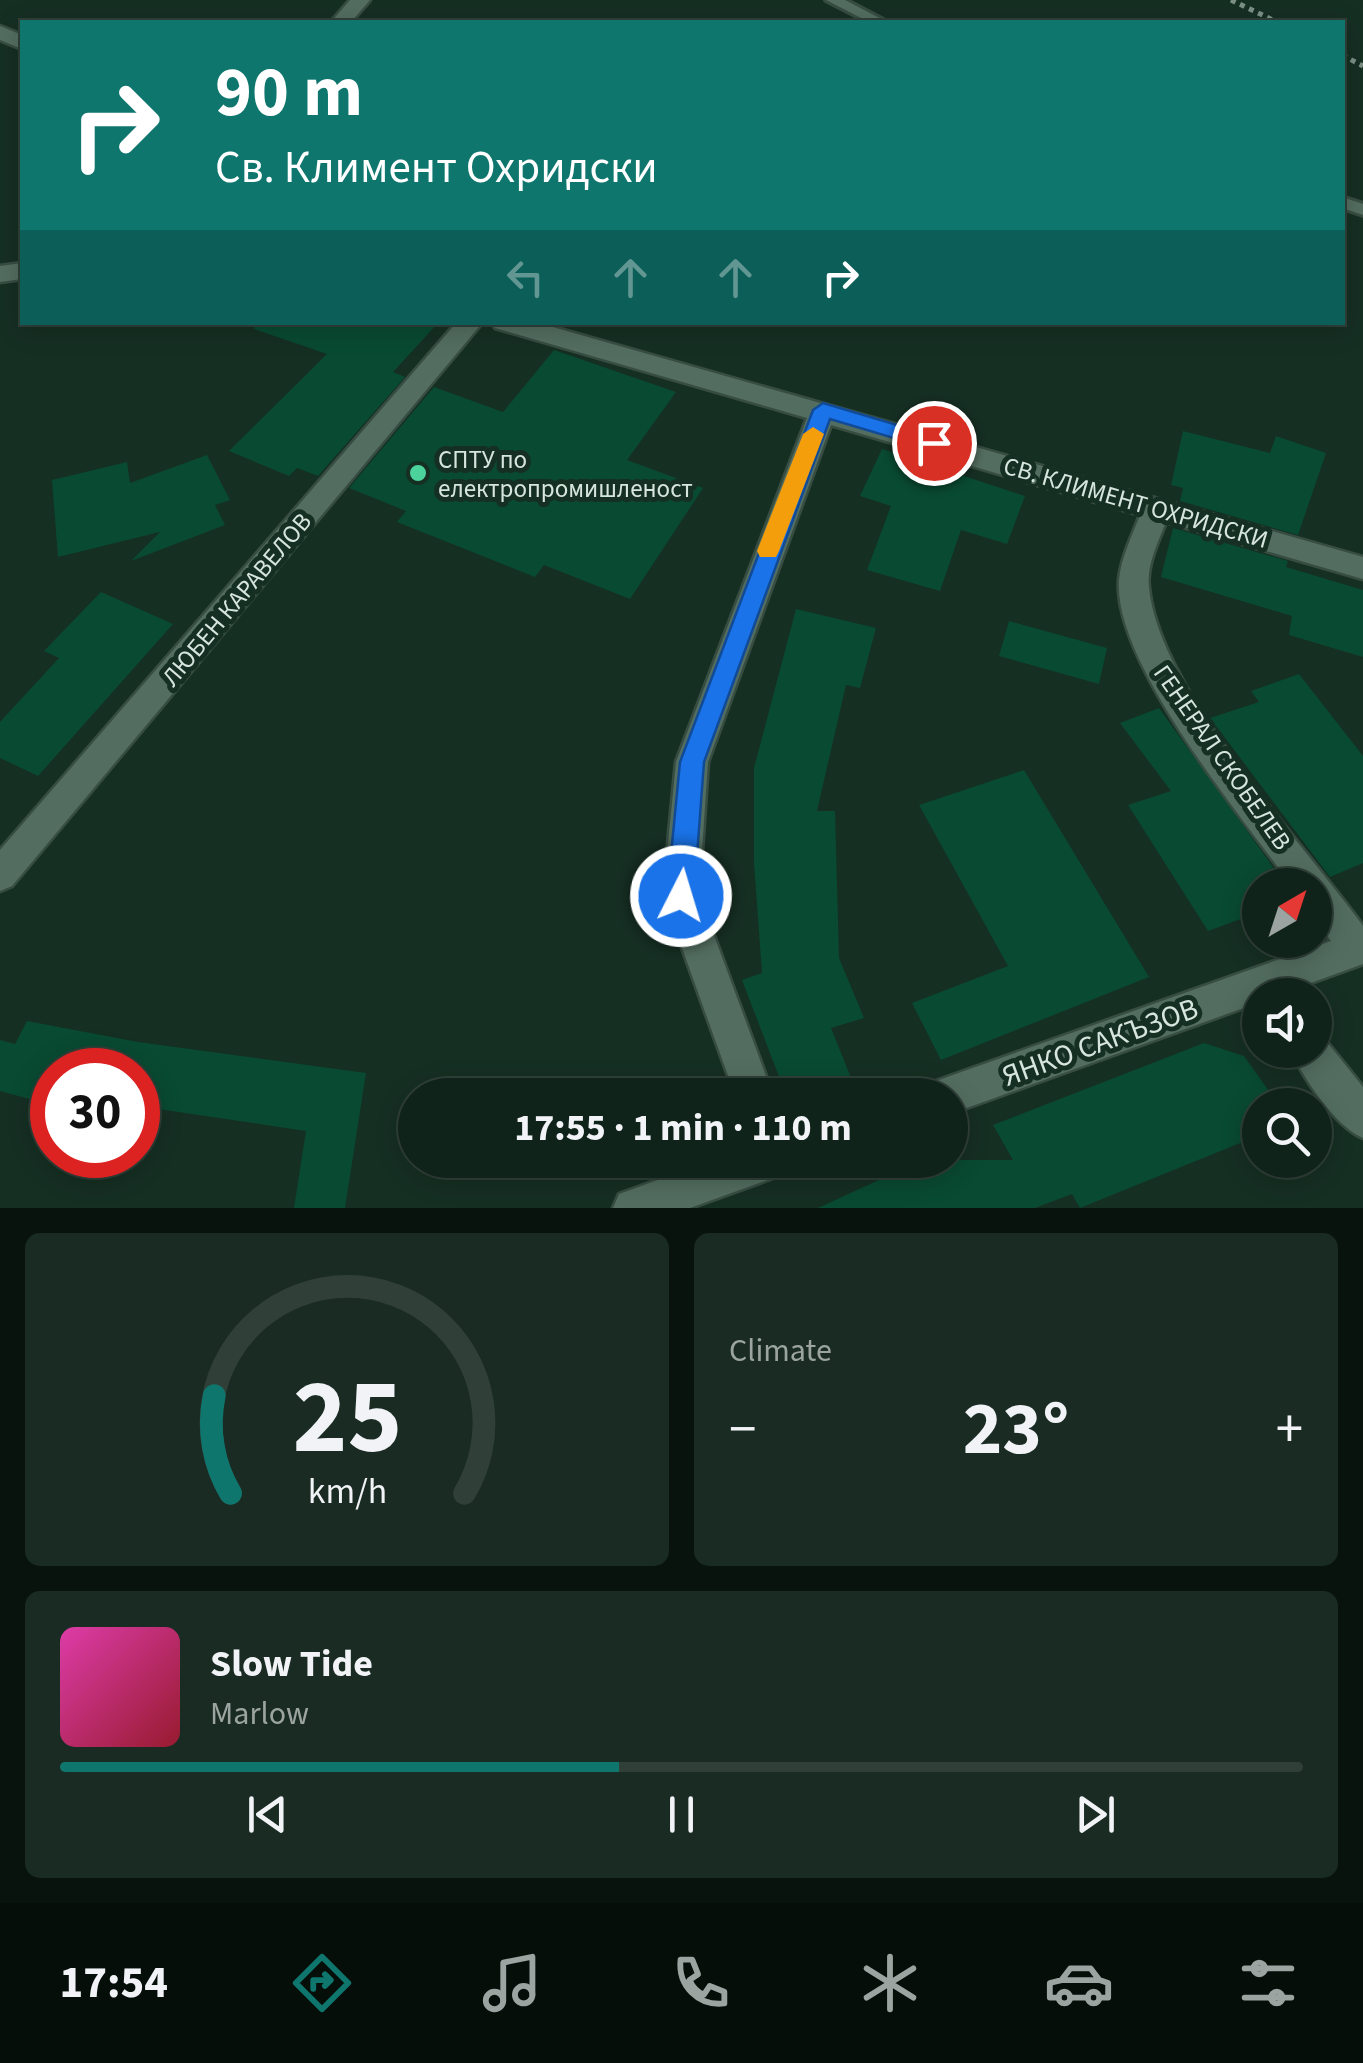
<!DOCTYPE html>
<meta charset="utf-8">
<style>
body{margin:0;font-family:"Source Sans 3",sans-serif;background:#192b23;color:#f1f3f6;height:100vh;display:flex;flex-direction:column;font-size:38px;white-space:nowrap}
*{box-sizing:border-box;margin:0}
p{font-size:32px;color:#9ca4a2}
.icon{flex:none;width:55px;height:55px;fill:none;stroke:currentColor;stroke-width:2;stroke-linecap:round;stroke-linejoin:round}
.map{position:relative;height:1208px;overflow:hidden}
.drawer{display:flex;flex-direction:column;gap:25px;padding:25px;background:#09130e;flex:1}
.drawer>*{flex:none}
.top-card{position:absolute;left:20px;top:20px;width:1325px;height:305px;border-radius:0px;box-shadow:0 5px 25px #0003,0 0 0 2px #304039;background:#0f766e;color:#fff;overflow:hidden}
.needle{width:65px;rotate:39deg}
.controls{position:absolute;left:1242px;top:868px;display:grid;gap:20px}
.controls a{display:grid;place-items:center;width:90px;height:90px;border-radius:50%;background:#10231a;box-shadow:0 5px 25px #0003,0 0 0 2px #304039;font-size:50px}
.speed{position:absolute;left:30px;top:1048px;display:flex;gap:20px;font-size:50px;font-weight:700;text-align:center}
.speed>*{display:grid;place-content:center;width:130px;height:130px;border-radius:50%;background:#10231a;box-shadow:0 5px 25px #0003,0 0 0 2px #304039;line-height:1}
.speed .limit{border:15px solid #d22;background:#fff;color:#111}
.pin{position:absolute;display:grid;place-items:center;width:85px;height:85px;color:#fff;margin:-42px;border:5px solid #fff;border-radius:50%;box-shadow:0 2px 10px #0007}
.me{position:absolute;width:110px;margin:-55px;rotate:5deg;stroke-linejoin:round;filter:drop-shadow(0 0 8px #0008)}
.turn{display:flex;align-items:center;gap:35px;height:210px;padding:0 30px;font-size:45px}
.turn .icon{width:130px;height:130px;stroke-width:2.5}
.turn b{display:block;font-size:70px;line-height:85px}
.lanes{display:flex;align-items:center;height:95px;padding:0 30px;background:#0003;justify-content:center;gap:50px;direction:ltr}
.lanes .off{opacity:.35}
.big{font-size:75px;font-weight:700;line-height:1.1}
.drawer .tile{flex:1;display:flex;flex-direction:column;justify-content:center;gap:15px;min-width:0;padding:0 35px;border-radius:15px;background:#192b23}
.drawer .dial{align-items:center;gap:0}
.dial svg{height:260px;overflow:visible;fill:none;stroke:#304039;stroke-width:7;stroke-linecap:round;text-anchor:middle}
.dial text{fill:#f1f3f6;stroke:none}
.song{display:flex;align-items:center;gap:30px}
.cover{width:120px;height:120px;border-radius:15px;background:linear-gradient(135deg,hsl(320 70% 55%),hsl(350 70% 35%))}
.played{height:10px;border-radius:5px;background:linear-gradient(90deg,#0f766e 45%,#304039 45%)}
.keys{display:flex;justify-content:space-around;direction:ltr}
.heat{display:flex;justify-content:space-between;align-items:center;font-size:55px;direction:ltr}
.drawer .tiles{flex:1;display:grid;gap:25px;grid-template-columns:1fr 1fr}
.tile:last-child{grid-column:span 2}
.trip{position:absolute;left:398px;top:1078px;width:570px;height:100px;border-radius:50px;background:#10231a;box-shadow:0 5px 25px #0003,0 0 0 2px #304039;font-weight:700;line-height:100px;text-align:center}
.menu{display:flex;height:160px;justify-content:space-around;align-items:center;background:#060e0a;color:#9ca4a2}
.menu .icon{width:70px;height:70px}
.menu .on{color:#0f766e}
.menu b{font-size:45px;color:#f1f3f6}
.map>svg:first-child{display:block}
.building{fill:#094a32}
.lines{fill:none;stroke-linecap:round;stroke-linejoin:round}
.lane-casing{stroke:#384d42;stroke-width:6}
.street-casing{stroke:#384d42;stroke-width:5}
.path{stroke:#7c9086;stroke-width:5;stroke-dasharray:5 5;stroke-linecap:butt}
.lane{fill:#536e60;fill-rule:evenodd}
.street{fill:#536e60;fill-rule:evenodd}
.route{fill:#1a73e8;stroke:#114b97;stroke-width:2.5}
.slow{fill:#f59e0b}
.poi-dot{fill:#4cd39b;stroke:#162f23;stroke-width:4}
.labels{text-anchor:middle;stroke-width:10;stroke-linejoin:round;paint-order:stroke}
.poi-label{font-size:25px;fill:#d6e5dd;stroke:#162f23;text-anchor:start}
.street-label{font-size:25px;fill:#d6e5dd;stroke:#162f23}
.near-street-label{font-size:30px;fill:#d6e5dd;stroke:#162f23}
</style>
<div class="map">
<svg width="1363" height="1208" viewBox="0 0 1363 1208">
<rect width="100%" height="100%" fill="#162f23"/>
<g class="building">
<path d="M255,322H439L393,372L405,377L318,476L297,468L289,476L229,451L327,354L254,329Z"/>
<path d="M554,350L676,392L627,460L703,488L630,599L544,565L535,577L397,522L406,511L349,488L434,387L503,412Z"/>
<path d="M1183,431L1270,453L1276,436L1326,453L1298,535L1180,501L1183,488L1171,485Z"/>
<path d="M882,449L1025,496L1007,544L961,530L940,591L867,570L891,506L860,496Z"/>
<path d="M207,455L230,500L215,505L225,525L131,561L160,532L58,557L52,480L127,462L130,483Z"/>
<path d="M1173,528L1288,561L1286,567L1363,590V657L1289,635L1292,616L1161,577Z"/>
<path d="M101,592L173,624L38,776L0,758V722L59,658L44,651Z"/>
<path d="M796,609L876,628L860,688L846,685L817,811H835L839,958L864,1018L831,1028L858,1095H786L742,980L762,973L754,863V768Z"/>
<path d="M1009,621L1107,648L1099,684L999,656Z"/>
<path d="M1299,674L1363,756V863L1330,877L1210,718L1259,702L1251,691Z"/>
<path d="M1159,708L1286,885H1260V912L1208,931L1128,805L1171,791L1120,723Z"/>
<path d="M1024,770L1149,977L941,1060L912,1003L1008,966L919,805Z"/>
<path d="M27,1021L138,1042L366,1073L345,1208H294L306,1131L138,1106V1070H52V1105L0,1091V1040L15,1044Z"/>
<path d="M1204,1043L1244,1056L1279,1105H1260V1135L1080,1208L1072,1194L1035,1208H818L922,1160H1013L993,1125Z"/>
</g>
<g class="lines">
<g class="lane-casing">
<g id="lane">
<path d="M826,0H845L887,22H869Z"/>
<path d="M1342,197L1363,204V215L1342,208Z"/>
</g>
</g>
<g class="street-casing">
<g id="street">
<path d="M350,0H370L351,22H331Z"/>
<path d="M0,26L22,35V49L0,40Z"/>
<path d="M22,263V279L0,282V266Z"/>
<path d="M457,322H483L12,886L0,891V850Z"/>
<path d="M492,322H535L1363,557V579L1166,522C1158,542 1146,566 1149,588C1159,690 1302,842 1363,926V964L1278,995H1260V1002L950,1114V1095H931L936,1081L950,1076L1331,941L1315,918V885H1291C1243,818 1113,663 1119,580C1121,558 1132,536 1140,515L831,425L708,762L699,895L773,1095H735L663,895L676,762L807,418L495,328Z"/>
<path d="M1315,1033L1323,1037L1363,1087V1138C1335,1126 1303,1078 1291,1050H1315Z"/>
<path d="M713,1160H790L784,1174L690,1208H613L619,1194Z"/>
</g>
</g>
<g class="path">
<path d="M1231,0L1277,22"/>
<path d="M1342,55L1363,66"/>
</g>
<use href="#lane" class="lane"/>
<use href="#street" class="street"/>
</g>
<path class="route" d="M823,403L941,438L944,443L934,450L830,419L704,762L694,896L690,904L681,908L671,904L667,896L680,762L813,410Z"/>
<path class="slow" d="M813,427L824,434L779,551L776,557H760L757,551L803,434Z"/>
<circle class="poi-dot" cx="418" cy="473" r="10"/>
<g class="labels">
<g class="poi-label">
<text x="438" y="468">СПТУ по<tspan x="438" dy="29">електропромишленост</tspan></text>
</g>
<g class="street-label">
<text transform="translate(1136 502) rotate(16)" y="9">СВ. КЛИМЕНТ ОХРИДСКИ</text>
<text transform="translate(236 599) rotate(-50)" y="9">ЛЮБЕН КАРАВЕЛОВ</text>
<text transform="translate(1223 757) rotate(55)" y="9">ГЕНЕРАЛ СКОБЕЛЕВ</text>
</g>
<g class="near-street-label">
<text transform="translate(1100 1042) rotate(-20)" y="10">ЯНКО САКЪЗОВ</text>
</g>
</g>
</svg>
<div class="controls">
<a><svg class="needle" viewBox="-14 -14 28 28"><path d="M0-13l5 13h-10z" fill="#e53935"/><path d="M0 13l5-13h-10z" fill="#9ca4a2"/></svg></a>
<a><svg class="icon" aria-label="sound" viewBox="0 0 24 24"><path d="M4 9h4l5-4v14l-5-4H4zM17 9q2 3 0 6"/></svg></a>
<a><svg class="icon" aria-label="search" viewBox="0 0 24 24"><circle cx="10" cy="10" r="6"/><path d="M15 15l6 6"/></svg></a>
</div>
<div class="speed"><div class="limit">30</div></div>
<div class="pin" style="left:934px;top:443px;background:#d93025"><svg class="icon" aria-label="arrive" viewBox="0 0 24 24"><path d="M6 21V4h12l-3 4 3 4H6"/></svg></div>
<svg class="me" style="left:681px;top:896px" viewBox="-20 -20 40 40"><circle r="17" fill="#1a73e8" stroke="#fff" stroke-width="3"/><path d="M0-11L8 9 0 5-8 9z" fill="#fff"/></svg>
<div class="trip">17:55 · 1 min · 110 m</div>
<div class="top-card">
<div class="turn"><svg class="icon" aria-label="right" viewBox="0 0 24 24"><path d="M7 20v-9h11M14 6l5 5-5 5"/></svg><div><b>90 m</b>Св. Климент Охридски</div></div>
<div class="lanes"><svg class="icon off" aria-label="left" viewBox="0 0 24 24"><path d="M17 20v-9H6M10 6l-5 5 5 5"/></svg><svg class="icon off" aria-label="ahead" viewBox="0 0 24 24"><path d="M12 20V5M6 11l6-6 6 6"/></svg><svg class="icon off" aria-label="ahead" viewBox="0 0 24 24"><path d="M12 20V5M6 11l6-6 6 6"/></svg><svg class="icon" aria-label="right" viewBox="0 0 24 24"><path d="M7 20v-9h11M14 6l5 5-5 5"/></svg></div>
</div>
</div>
<section class="drawer">
<div class="tiles">
<div class="tile dial"><svg viewBox="0 0 100 80">
<path d="M14 69A42 42 0 1 1 86 69"/>
<path d="M14 69A42 42 0 0 1 9 39" stroke="#0f766e"/>
<text x="50" y="56" font-size="32" font-weight="700">25</text>
<text x="50" y="72" font-size="11">km/h</text>
</svg></div>
<div class="tile"><p>Climate</p>
<div class="heat"><a>−</a><b class="big">23°</b><a>+</a></div>
</div>
<div class="tile">
<div class="song"><i class="cover"></i><div><b>Slow Tide</b><p>Marlow</p></div></div>
<div class="played"></div>
<div class="keys"><svg class="icon" aria-label="previous" viewBox="0 0 24 24"><path d="M18 5L8 12l10 7zM5 5v14"/></svg><svg class="icon" aria-label="pause" viewBox="0 0 24 24"><path d="M8 5v14M16 5v14"/></svg><svg class="icon" aria-label="next" viewBox="0 0 24 24"><path d="M6 5l10 7-10 7zM19 5v14"/></svg></div>
</div>
</div>
</section>
<nav class="menu">
<b>17:54</b>
<svg class="icon on" aria-label="directions" viewBox="0 0 24 24"><path d="M12 3l9 9-9 9-9-9zM9 14v-3h6M13 9l2 2-2 2"/></svg>
<svg class="icon" aria-label="music" viewBox="0 0 24 24"><path d="M9 18V5l10-2v13"/><circle cx="6" cy="18" r="3"/><circle cx="16" cy="16" r="3"/></svg>
<svg class="icon" aria-label="phone" viewBox="0 0 24 24"><path d="M5 4h4l2 5-3 2q2 4 5 5l2-3 5 2v4C11 20 4 13 5 4z"/></svg>
<svg class="icon" aria-label="climate" viewBox="0 0 24 24"><path d="M12 3v18M4 7l16 10M4 17L20 7"/></svg>
<svg class="icon" aria-label="car" viewBox="0 0 24 24"><path d="M5 17H2v-5l4-1 3-4h7l3 4 3 1v5h-3M9 17h6M6 11h13"/><circle cx="7" cy="17" r="2"/><circle cx="17" cy="17" r="2"/></svg>
<svg class="icon" aria-label="filters" viewBox="0 0 24 24"><path d="M4 7h16M4 17h16"/><circle cx="9" cy="7" r="2"/><circle cx="15" cy="17" r="2"/></svg>
</nav>
